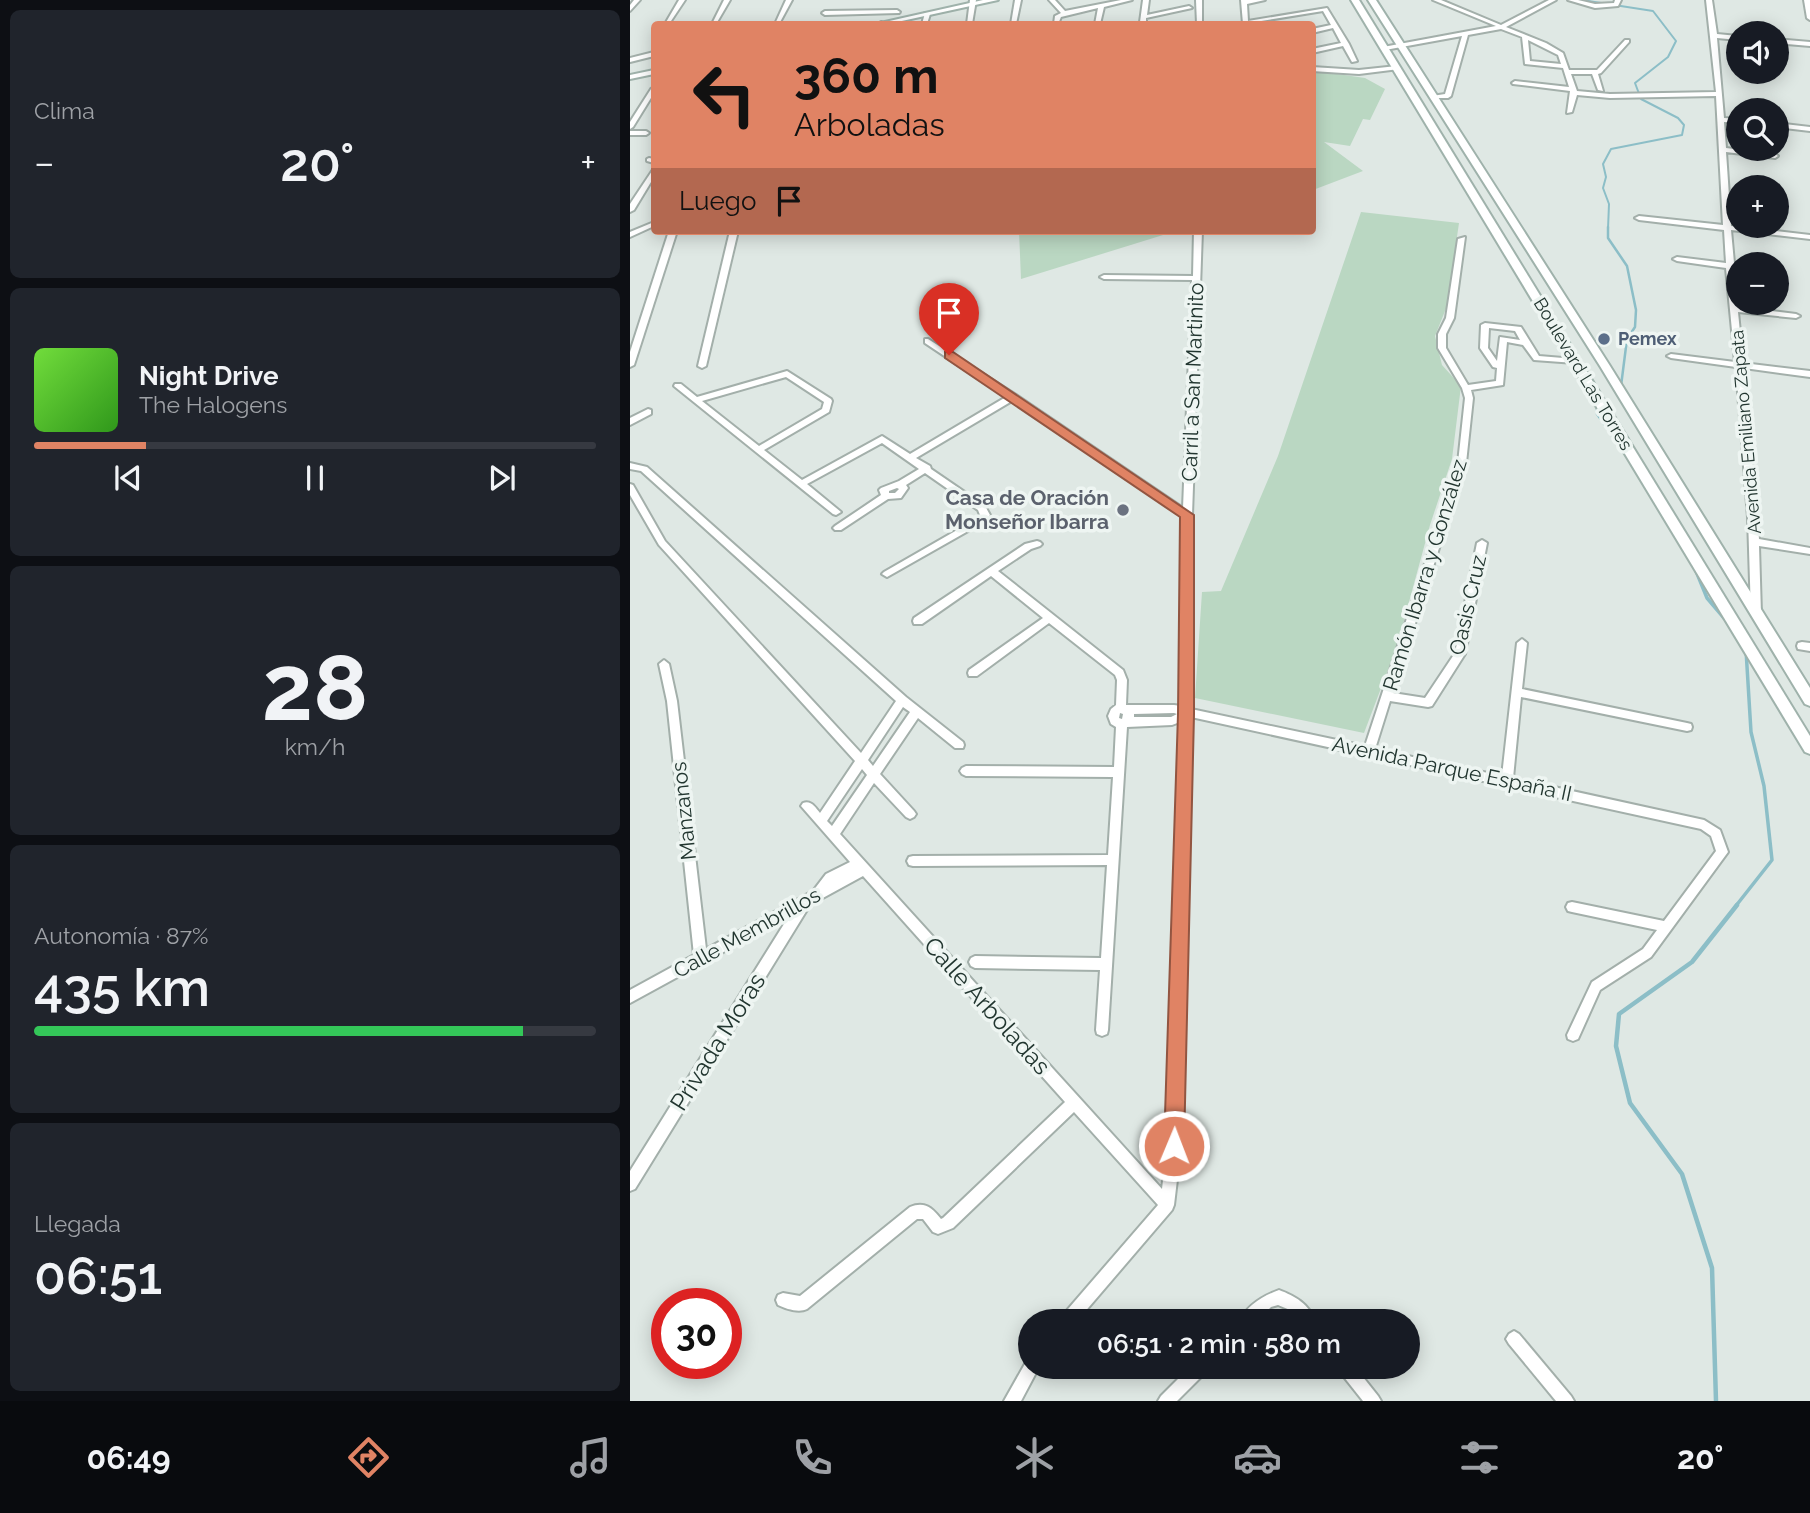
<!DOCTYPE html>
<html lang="es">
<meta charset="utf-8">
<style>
body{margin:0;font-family:Raleway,sans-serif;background:#20242c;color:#f1f3f6;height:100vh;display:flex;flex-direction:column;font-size:26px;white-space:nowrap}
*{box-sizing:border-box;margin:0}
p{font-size:23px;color:#9ea1a6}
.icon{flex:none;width:38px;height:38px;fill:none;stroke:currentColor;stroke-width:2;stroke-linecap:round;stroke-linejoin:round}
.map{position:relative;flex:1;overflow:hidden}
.side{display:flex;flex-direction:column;gap:10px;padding:10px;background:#0d0f14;width:630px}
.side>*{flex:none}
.hud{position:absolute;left:21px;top:21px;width:665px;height:214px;border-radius:7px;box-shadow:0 4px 18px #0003;background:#e08364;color:#111;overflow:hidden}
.tools{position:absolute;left:1096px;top:21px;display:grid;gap:14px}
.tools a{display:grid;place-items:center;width:63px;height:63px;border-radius:50%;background:#171b24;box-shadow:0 4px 18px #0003;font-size:35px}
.speed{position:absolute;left:21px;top:1288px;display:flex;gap:14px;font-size:35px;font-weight:700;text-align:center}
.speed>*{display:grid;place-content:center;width:91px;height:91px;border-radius:50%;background:#171b24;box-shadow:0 4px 18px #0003;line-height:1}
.speed .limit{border:10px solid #d22;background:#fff;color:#111}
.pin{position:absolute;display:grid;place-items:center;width:60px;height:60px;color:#fff;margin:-72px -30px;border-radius:50% 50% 50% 0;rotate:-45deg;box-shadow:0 0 7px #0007}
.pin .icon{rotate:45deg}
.me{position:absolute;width:77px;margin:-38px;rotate:1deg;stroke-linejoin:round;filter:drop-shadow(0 0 5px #0008)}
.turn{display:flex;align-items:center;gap:24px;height:147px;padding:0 28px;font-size:32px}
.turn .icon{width:91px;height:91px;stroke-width:2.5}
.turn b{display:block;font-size:49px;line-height:60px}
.then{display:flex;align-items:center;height:66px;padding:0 28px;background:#0003;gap:14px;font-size:26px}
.big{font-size:52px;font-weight:600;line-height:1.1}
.side .widget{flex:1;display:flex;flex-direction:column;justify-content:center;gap:10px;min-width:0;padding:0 24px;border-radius:10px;background:#20242c}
.side .dial{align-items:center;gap:0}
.dial b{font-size:91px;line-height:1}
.song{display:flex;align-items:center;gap:21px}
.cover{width:84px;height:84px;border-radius:10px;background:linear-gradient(135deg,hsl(100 70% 55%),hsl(110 70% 35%))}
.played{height:7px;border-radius:4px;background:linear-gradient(90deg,#e08364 20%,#363941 20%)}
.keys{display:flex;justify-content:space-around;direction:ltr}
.heat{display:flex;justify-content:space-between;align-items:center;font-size:38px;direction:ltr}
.charge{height:10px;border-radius:5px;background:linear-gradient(90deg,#34c759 87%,#363941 0)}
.trip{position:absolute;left:388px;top:1309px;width:402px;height:70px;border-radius:35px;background:#171b24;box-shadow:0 4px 18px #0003;font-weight:600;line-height:70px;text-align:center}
.tabs{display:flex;height:112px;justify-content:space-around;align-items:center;background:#090b0e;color:#9ea1a6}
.tabs .icon{width:49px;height:49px}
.tabs .active{color:#e08364}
.tabs b{font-size:32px;color:#f1f3f6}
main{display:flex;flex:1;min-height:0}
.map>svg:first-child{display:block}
.green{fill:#bad7c2}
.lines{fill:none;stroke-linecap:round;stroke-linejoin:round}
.stream-far3{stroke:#8cbec7;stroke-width:2}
.stream-far2{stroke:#8cbec7;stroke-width:2.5}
.stream-far1{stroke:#8cbec7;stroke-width:3.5}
.stream{stroke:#8cbec7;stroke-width:4.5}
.street-casing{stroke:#a3afaa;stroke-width:4}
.secondary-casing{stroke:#9fb2ab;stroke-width:4}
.street{fill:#fff;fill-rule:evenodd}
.secondary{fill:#fff;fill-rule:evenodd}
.route{fill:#e08364;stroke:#925541;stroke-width:2}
.service-dot{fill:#5c6f8a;stroke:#eef5f2;stroke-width:2.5}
.worship-dot{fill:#6b7280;stroke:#eef5f2;stroke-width:2.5}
.labels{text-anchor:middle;stroke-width:7;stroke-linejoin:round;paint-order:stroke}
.far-service-label{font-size:18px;font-weight:bold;fill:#4e5e75;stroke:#eef5f2;text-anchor:start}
.far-street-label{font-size:18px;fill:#223630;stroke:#eef5f2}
.street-label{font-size:21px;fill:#223630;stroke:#eef5f2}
.worship-label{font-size:21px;font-weight:bold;fill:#5b616d;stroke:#eef5f2;text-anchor:end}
.near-street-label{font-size:24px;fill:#223630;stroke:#eef5f2}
</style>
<main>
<section class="side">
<div class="widget"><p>Clima</p>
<div class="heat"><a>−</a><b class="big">20°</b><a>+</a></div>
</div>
<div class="widget">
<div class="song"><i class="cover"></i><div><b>Night Drive</b><p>The Halogens</p></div></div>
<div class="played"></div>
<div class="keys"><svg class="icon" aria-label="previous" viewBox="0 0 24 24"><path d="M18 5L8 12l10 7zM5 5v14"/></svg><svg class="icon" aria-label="pause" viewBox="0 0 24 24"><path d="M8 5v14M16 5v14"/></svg><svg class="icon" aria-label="next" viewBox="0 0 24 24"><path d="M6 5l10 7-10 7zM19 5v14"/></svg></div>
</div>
<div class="widget dial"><b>28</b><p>km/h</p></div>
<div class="widget"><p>Autonomía · 87%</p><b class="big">435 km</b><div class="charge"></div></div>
<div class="widget"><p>Llegada</p><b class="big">06:51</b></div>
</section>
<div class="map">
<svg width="1180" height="1401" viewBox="0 0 1180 1401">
<rect width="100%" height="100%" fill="#dfe8e4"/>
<g class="green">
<path d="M693,72L735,78L755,89L740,120L733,119L720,146L694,142L733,171L683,190V73Z"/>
<path d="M731,212L829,223L817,306L805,336L812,365L831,386L822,459L800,525L767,646L734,733L565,698L572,592L591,591L648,456Z"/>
<path d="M389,231H546L391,279Z"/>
</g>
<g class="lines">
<path class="stream-far3" d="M952,0L1023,11L1046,41L1038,57L1005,83L1011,99L1048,118L1054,125L1052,135L981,149L973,164L976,177L973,188L979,204L978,229"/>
<g class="stream-far2">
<path d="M978,227V238L997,266L1006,310L1005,327L997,339L991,386"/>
<path d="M967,408V414L997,456"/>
</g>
<g class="stream-far1">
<path d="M1066,571L1077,598L1094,618"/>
<path d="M1105,907L1142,860L1134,786L1121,732L1116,650"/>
</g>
<path class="stream" d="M1086,1401L1082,1268L1052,1174L1000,1103L986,1046L989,1014L1062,962L1107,905"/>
<g class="street-casing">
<g id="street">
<path d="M4,0H10L0,11V5Z"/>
<path d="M49,0H55L39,24H35Z"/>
<path d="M94,0H100L86,24H82Z"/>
<path d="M156,0H162L149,24H145Z"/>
<path d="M340,0H346L342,24H337Z"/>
<path d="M385,0H391L386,24H381Z"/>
<path d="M419,0H425L435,11L491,0H502L474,7L470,24H465L468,8L431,17L428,24H424L425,16L431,13Z"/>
<path d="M513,0H519L517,15L559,6L562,8L516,18V22L513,24L510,22Z"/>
<path d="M566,0H572V24H567Z"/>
<path d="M611,0H635L617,4L618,21L697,8L719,44L727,61L722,62L713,46L682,53V49L711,43L703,28L682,33V29L701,25L693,11L613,24Z"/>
<path d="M803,0H811L871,25L919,0H926L876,27L916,43L933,53L939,70H967L995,40H999V42L971,73L968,74L973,91L968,90L962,74H941L947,91L980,94L1086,92L1076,0H1082L1087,34L1108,36V40L1087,38L1094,118L1108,119V123L1094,122L1096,148L1145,154L1148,156L1145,158L1096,152L1101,226L1180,235V239L1101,230L1108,307L1166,314L1170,316L1166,318L1108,312L1113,363L1180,371V377L1114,368L1129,539L1180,548V554L1129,546L1131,614L1129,617L1126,618L1121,614L1118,517L1106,367L1041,358L1037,356L1041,354L1105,362L1096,268L1047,261L1043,259L1047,257L1096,263L1094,230L1009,220L1005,218L1009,216L1093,225L1086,96L980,98L947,95L942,112L937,113L940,91L883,84L882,83L885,81L939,87L933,68L895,64L892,37L871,29L838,35L821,96L818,98H802V96L815,94L832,36L755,50L752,48L753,47L866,26ZM898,40L928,55L931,64L900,61Z"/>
<path d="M938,0H948L965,4L984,3L985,0H991L988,6L965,8Z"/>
<path d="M1174,0H1180V20L1177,18Z"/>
<path d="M267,10L270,12L269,13L195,15L192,13L195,11Z"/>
<path d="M295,13L300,14L297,24H292Z"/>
<path d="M251,22L254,23L255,24H249Z"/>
<path d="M1146,39L1180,42V46L1146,43Z"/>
<path d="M24,52V56L0,62V58Z"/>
<path d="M767,66L769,67V69L729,74L682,71V67L729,70Z"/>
<path d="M24,87V93L3,127L0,129V122L21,89Z"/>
<path d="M1146,123L1180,127V131L1146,127Z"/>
<path d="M0,131H16L19,133L16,135H0Z"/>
<path d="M19,158L24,159V163L17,161V159Z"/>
<path d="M24,170V177L4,210L0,212V204L22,171Z"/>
<path d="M24,222V226L0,237V232Z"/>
<path d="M39,231H47L4,365L0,367V352Z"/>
<path d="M100,231H108L76,366L72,368L68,366Z"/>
<path d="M564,231H572L562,515L561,709L735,746L828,463L835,398L832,388L808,348V334L816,318L828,239L835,237L824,318L816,334V348L838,385L866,381L867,368L863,367L850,348L851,325L855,323L891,327L909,356L945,359L949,361L945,363L904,360L893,345L877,342L873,385L841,390L843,398L836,463L763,693L795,698L825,653L847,543L852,540L857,543L835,654L802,706L798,707L760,701L745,749L872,776L887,643L892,639L897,643L892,689L1057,723L1061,724L1062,727L1061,730L1057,731L891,697L883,778L1074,820L1090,830L1098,852L1021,957L970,990L948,1039L943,1041L938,1039L937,1035L962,982L1013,949L1027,930L942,912L938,911L936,907L938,903L942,902L1034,921L1086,851L1081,836L1071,829L561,717L551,1146L544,1205L542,1210L447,1321H430L432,1316L528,1205L444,1112L323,1228L308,1234L303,1232L293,1219H287L177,1309C169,1313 156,1309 148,1305L146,1300L148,1295L153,1293L170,1296L280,1207C295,1201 302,1208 311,1219L313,1218L435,1102L233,876L180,905L5,1189L0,1191V1171L159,916L0,1003V990L64,955L37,701L29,664L34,660L39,664L47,701L76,949L183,891L196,874L220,862L171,806L173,803C181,800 185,807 190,813L225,761L29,545L0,495V484L3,485L35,541L231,753L266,701L11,471L0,469V463L17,467L276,697L333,742L334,745L333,748H325L288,718L250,774L284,811L286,814L284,817L280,819L276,817L244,783L210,834L532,1189L537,1146L550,722L542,725L497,727L478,1030L477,1034L472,1036L467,1034L466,1030L470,970L345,968L341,966L339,962L341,958L345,956L471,958L477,865L283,866L279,865L277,861L279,857L283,856L478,855L483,777L336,776L332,774L330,771L332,768L336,766L484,767L486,727L481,724L478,716L481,709L486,705L487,680L485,675L419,623L347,676H339L338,673L339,670L413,618L361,576L292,624H284L283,621L284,618L395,544L407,541L410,542L412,544L410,546L401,549L368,571L493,670L497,680L496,705H544L551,706L552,516L382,401L286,458L300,466L301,469L355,506L360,515L354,522L257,577L252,574L254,572L348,518L350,515L348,510L295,473L276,485L278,488L271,498L258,499L211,530H205L203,528L205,526L251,495L249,490L251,488L269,481L289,469L252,443L177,484L211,512L206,515L203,514L44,386L45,384H51L67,397L157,371L201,399L202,401L199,412L134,450L172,480L252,436L280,454L376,397L295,343V339H298L386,395L553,508L562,280L474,279L470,277L474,275L563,276ZM859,328L885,331L890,340L870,337L867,361L858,348ZM156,377L194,402L192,409L129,446L72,401ZM267,488L269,489L265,493H259V491ZM273,707L280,712L243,766L238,760ZM490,713L493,714L492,719L489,718ZM544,713L547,714L541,717H504V714ZM232,769L237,775L202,826L197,821Z"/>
<path d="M18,409L21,410V414L0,425V418Z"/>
<path d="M1172,642L1180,643V651L1168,649L1167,646L1168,643Z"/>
<path d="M649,1290C665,1296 679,1304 685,1321H669L660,1310L648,1305L641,1307L627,1321H610C617,1305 633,1296 649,1290Z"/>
<path d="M884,1331L889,1334L941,1396L944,1401H926L879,1344L876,1339L879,1334Z"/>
<path d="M401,1359V1367H409L391,1401H374L396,1362Z"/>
<path d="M560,1367H579L576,1372L547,1401H528L531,1396Z"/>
<path d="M707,1367H725L748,1396L751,1401H733L710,1372Z"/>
</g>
</g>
<g class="secondary-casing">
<g id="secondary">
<path d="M353,0H368L258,24H246Z"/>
<path d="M721,0H729L1180,736V754L1175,752Z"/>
<path d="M738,0H746L980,366L1180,688V706L1175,704L970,366Z"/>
<path d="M24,70V74L0,79V75Z"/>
</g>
</g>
<use href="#street" class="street"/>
<use href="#secondary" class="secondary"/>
</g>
<path class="route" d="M315,352H323L564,515V714L554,1146L551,1153L544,1156L537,1153L534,1146L548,714L550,517L315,358Z"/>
<circle class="service-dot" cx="974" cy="339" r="7"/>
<circle class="worship-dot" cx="493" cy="510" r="7"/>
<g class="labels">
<g class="far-service-label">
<text x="988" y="345">Pemex</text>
</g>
<g class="far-street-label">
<text transform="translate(953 374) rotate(59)" y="6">Boulevard Las Torres</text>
<text transform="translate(1116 432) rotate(-95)" y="6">Avenida Emiliano Zapata</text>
</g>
<g class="street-label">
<text transform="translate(563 382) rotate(-88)" y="7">Carril a San Martinito</text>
<text transform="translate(795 575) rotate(-73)" y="7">Ramón Ibarra y González</text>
<text transform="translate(838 605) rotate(-77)" y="7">Oasis Cruz</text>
<text transform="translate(822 769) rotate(12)" y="7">Avenida Parque España II</text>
<text transform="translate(54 811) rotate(-96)" y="7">Manzanos</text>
<text transform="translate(117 933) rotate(-29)" y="7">Calle Membrillos</text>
</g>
<g class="worship-label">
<text x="479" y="505">Casa de Oración<tspan x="479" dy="24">Monseñor Ibarra</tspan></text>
</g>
<g class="near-street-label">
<text transform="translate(357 1006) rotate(48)" y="8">Calle Arboladas</text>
<text transform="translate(88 1042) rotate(-58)" y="8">Privada Moras</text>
</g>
</g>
</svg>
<div class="tools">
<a><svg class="icon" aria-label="sound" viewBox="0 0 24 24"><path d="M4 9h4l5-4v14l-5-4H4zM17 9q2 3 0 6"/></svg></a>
<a><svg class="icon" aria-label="search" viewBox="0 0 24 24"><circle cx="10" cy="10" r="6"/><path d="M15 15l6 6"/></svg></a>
<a>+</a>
<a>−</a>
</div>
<div class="speed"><div class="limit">30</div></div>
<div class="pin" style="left:319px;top:355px;background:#d93025"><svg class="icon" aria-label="arrive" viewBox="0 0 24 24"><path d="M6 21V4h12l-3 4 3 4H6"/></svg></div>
<svg class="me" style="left:544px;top:1146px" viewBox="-20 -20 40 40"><circle r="17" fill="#e08364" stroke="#fff" stroke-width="3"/><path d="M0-11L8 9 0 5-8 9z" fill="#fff"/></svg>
<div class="trip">06:51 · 2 min · 580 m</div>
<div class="hud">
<div class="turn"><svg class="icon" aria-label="left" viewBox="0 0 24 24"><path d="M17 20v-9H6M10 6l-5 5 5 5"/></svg><div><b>360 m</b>Arboladas</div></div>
<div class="then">Luego<svg class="icon" aria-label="arrive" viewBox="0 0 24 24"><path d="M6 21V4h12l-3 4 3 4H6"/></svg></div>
</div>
</div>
</main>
<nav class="tabs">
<b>06:49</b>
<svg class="icon active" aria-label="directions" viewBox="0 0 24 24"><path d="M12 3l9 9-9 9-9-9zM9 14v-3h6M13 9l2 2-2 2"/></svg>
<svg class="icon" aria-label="music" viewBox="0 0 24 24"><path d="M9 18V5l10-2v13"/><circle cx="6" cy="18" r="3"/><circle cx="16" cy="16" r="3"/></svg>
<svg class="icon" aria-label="phone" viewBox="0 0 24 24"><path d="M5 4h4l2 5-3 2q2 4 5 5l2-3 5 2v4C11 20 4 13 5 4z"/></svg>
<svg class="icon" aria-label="climate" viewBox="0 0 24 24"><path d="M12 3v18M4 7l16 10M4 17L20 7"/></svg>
<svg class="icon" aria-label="car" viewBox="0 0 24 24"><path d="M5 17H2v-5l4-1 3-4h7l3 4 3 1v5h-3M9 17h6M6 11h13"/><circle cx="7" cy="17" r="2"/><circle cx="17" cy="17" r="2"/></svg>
<svg class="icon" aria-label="filters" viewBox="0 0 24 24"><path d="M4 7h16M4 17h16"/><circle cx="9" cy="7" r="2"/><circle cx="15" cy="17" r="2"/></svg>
<b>20°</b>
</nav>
